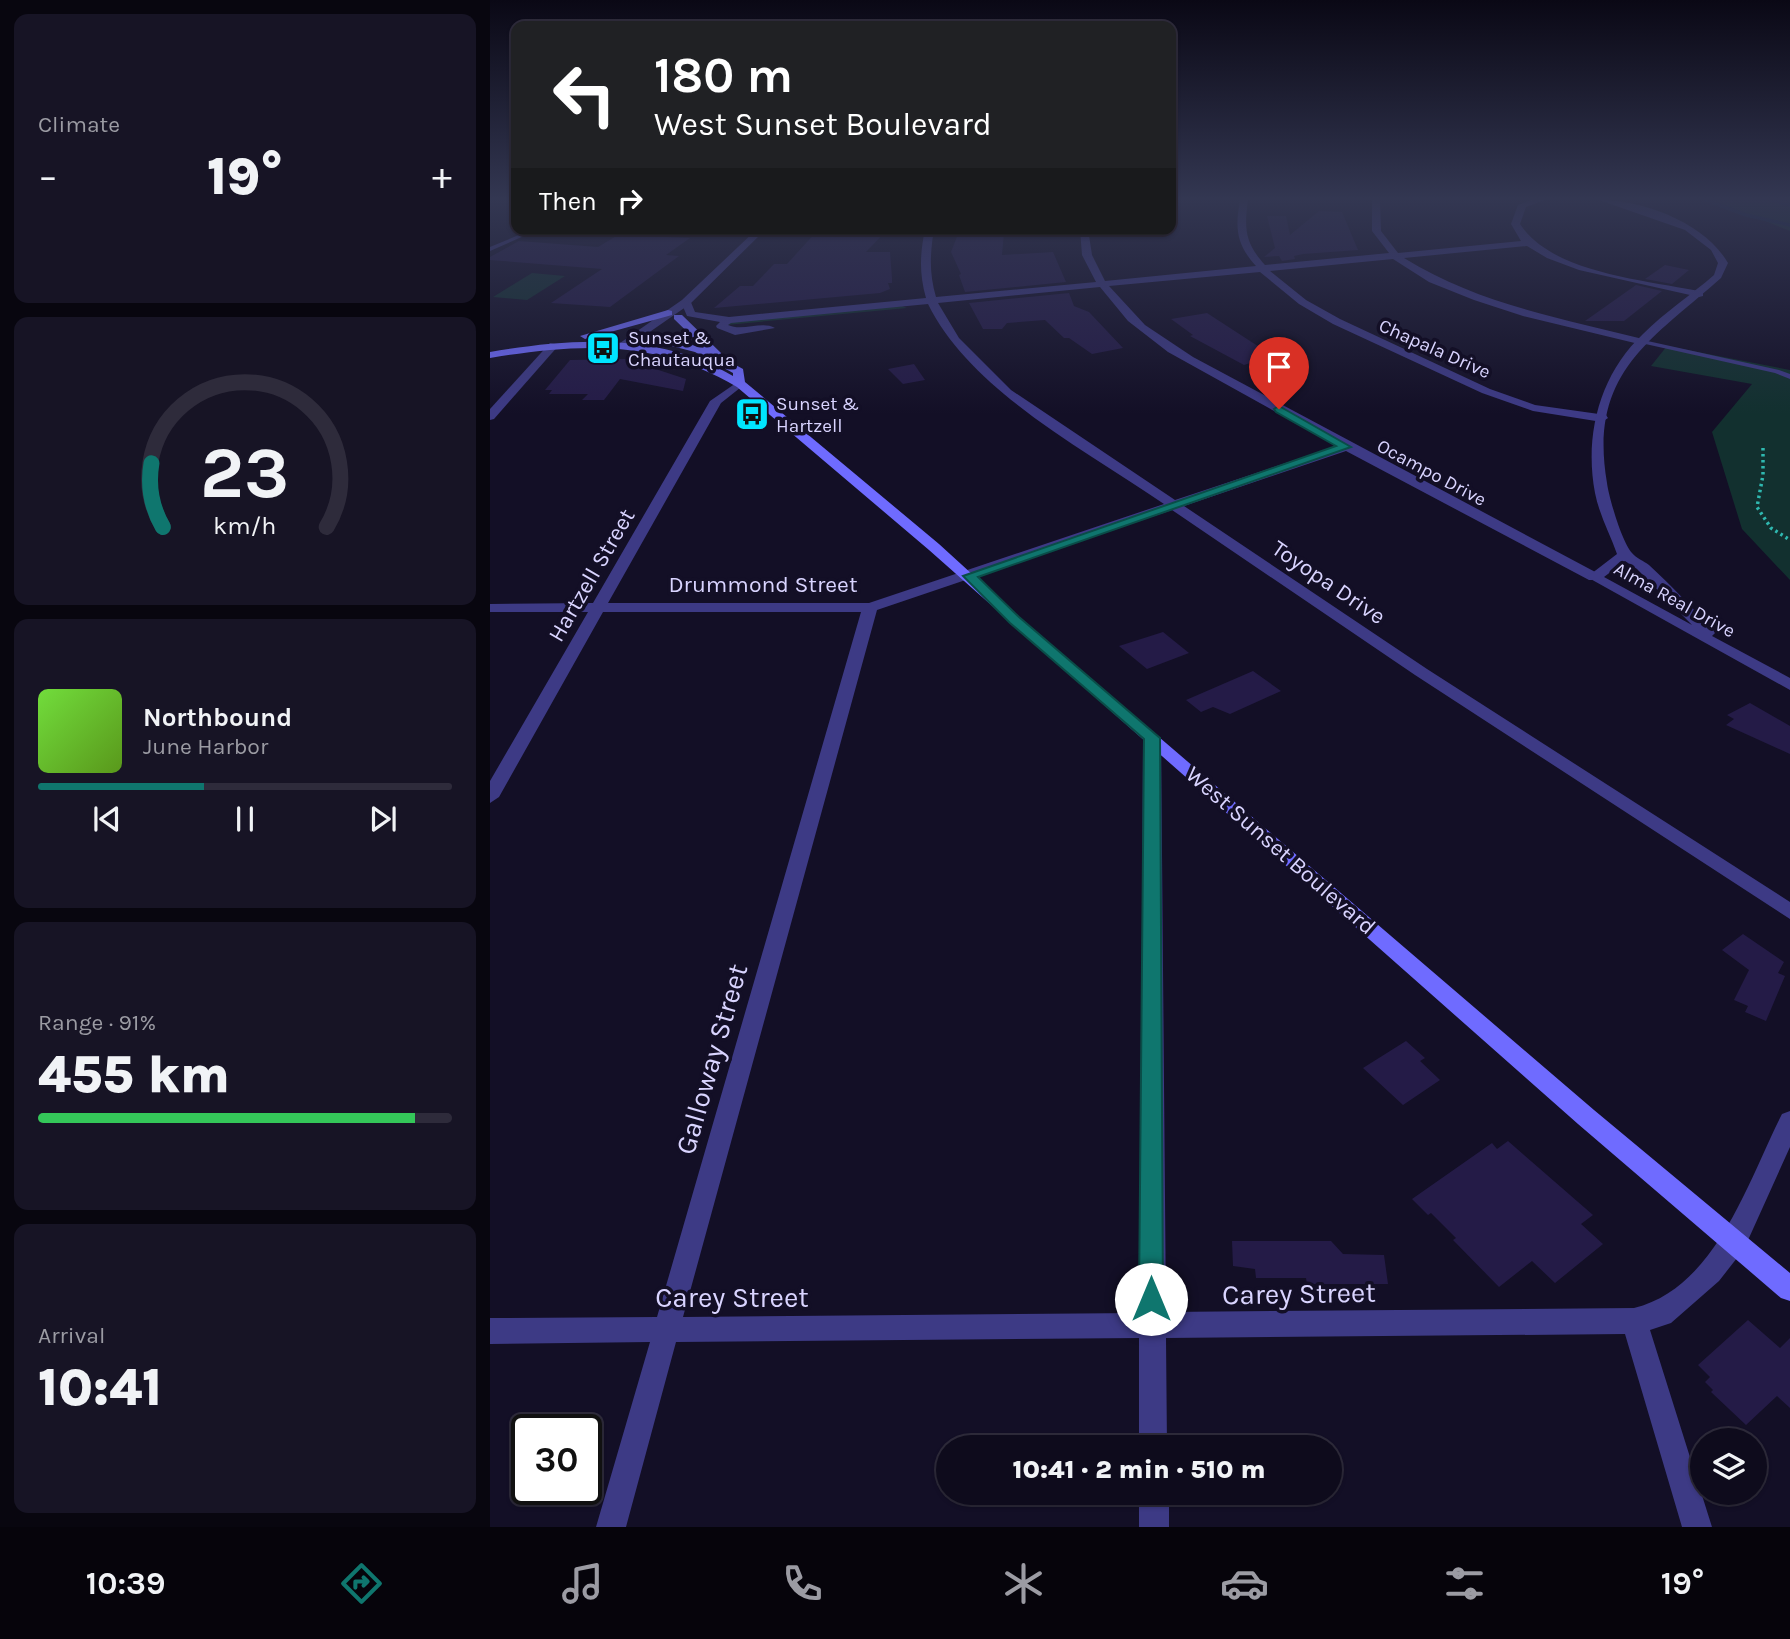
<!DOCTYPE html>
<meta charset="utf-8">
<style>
body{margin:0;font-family:Karla,sans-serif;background:#171425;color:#f1f3f6;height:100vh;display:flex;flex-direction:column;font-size:26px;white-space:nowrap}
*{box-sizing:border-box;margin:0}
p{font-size:23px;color:#9b9ba3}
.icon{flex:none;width:38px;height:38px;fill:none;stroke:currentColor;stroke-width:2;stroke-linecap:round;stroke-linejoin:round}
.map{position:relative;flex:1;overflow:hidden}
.drawer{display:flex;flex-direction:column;gap:14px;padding:14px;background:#08060f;width:490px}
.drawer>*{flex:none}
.guide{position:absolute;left:21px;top:21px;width:665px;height:214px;border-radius:14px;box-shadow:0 2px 5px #0004,0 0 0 2px #2e2b3b;background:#202124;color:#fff;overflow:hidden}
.tools{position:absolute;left:1200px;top:1428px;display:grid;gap:14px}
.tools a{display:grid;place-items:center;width:77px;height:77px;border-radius:50%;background:#0e0b1c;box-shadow:0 2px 5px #0004,0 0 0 2px #2e2b3b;font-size:35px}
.speed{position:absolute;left:21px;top:1414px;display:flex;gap:14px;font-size:35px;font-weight:700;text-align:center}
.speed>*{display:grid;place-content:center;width:91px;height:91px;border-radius:50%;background:#0e0b1c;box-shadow:0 2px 5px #0004,0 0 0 2px #2e2b3b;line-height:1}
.speed .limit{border:4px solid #111;border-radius:10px;background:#fff;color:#111}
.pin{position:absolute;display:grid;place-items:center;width:60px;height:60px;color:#fff;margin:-72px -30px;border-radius:50% 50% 50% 0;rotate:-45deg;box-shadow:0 0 7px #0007}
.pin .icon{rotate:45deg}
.me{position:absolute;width:77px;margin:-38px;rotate:0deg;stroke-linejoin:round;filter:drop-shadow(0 0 5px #0008)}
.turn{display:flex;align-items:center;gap:24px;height:147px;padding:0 28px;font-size:32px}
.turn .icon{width:91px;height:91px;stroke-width:2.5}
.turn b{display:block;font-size:49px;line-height:60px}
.then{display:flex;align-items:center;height:66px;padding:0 28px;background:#0003;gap:14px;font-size:26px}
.big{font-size:52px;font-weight:800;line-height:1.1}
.drawer .widget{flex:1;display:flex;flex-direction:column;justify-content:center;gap:10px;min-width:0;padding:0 24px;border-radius:14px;background:#171425}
.drawer .dial{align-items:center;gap:0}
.dial svg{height:182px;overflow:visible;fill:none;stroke:#2e2b3b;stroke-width:7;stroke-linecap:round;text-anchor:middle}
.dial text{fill:#f1f3f6;stroke:none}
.song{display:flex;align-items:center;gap:21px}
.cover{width:84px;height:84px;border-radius:10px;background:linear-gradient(135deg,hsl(100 70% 55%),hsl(90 70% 35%))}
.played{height:7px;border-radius:4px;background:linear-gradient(90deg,#0f766e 40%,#2e2b3b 40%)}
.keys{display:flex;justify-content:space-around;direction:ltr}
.heat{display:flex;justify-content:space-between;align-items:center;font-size:38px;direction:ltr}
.charge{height:10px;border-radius:5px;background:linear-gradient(90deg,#34c759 91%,#2e2b3b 0)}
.trip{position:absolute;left:446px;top:1435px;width:406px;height:70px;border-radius:35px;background:#0e0b1c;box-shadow:0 2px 5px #0004,0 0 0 2px #2e2b3b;font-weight:800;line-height:70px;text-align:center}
.menu{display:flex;height:112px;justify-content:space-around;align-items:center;background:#06040b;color:#9b9ba3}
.menu .icon{width:49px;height:49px}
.menu .on{color:#0f766e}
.menu b{font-size:32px;color:#f1f3f6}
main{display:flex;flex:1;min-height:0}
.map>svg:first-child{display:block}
.green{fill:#12302f}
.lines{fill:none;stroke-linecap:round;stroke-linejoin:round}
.stream{stroke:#0a1f44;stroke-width:3.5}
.building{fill:#241b47}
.path{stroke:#2fb8b0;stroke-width:3.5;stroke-dasharray:2.5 3.5;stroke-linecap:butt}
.service{fill:#3d3a85;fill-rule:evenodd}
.minor{fill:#3d3a85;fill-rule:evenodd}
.tertiary{fill:#3d3a85;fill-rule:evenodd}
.secondary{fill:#6f6bff;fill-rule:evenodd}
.route{fill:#0f766e;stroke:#0a4d48;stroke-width:2}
.labels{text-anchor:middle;stroke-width:7;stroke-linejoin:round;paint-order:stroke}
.far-poi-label{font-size:19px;fill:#d9d4ff;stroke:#130f26;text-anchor:start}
.far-street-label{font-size:19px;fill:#d9d4ff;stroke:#130f26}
.street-label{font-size:23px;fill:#d9d4ff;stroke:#130f26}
.near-street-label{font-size:28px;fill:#d9d4ff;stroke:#130f26}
</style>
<main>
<section class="drawer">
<div class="widget"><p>Climate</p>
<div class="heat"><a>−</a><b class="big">19°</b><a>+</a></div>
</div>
<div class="widget dial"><svg viewBox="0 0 100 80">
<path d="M14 69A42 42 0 1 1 86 69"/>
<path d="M14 69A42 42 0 0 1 9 41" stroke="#0f766e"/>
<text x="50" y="56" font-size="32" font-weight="700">23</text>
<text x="50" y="72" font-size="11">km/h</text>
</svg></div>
<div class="widget">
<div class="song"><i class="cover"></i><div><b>Northbound</b><p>June Harbor</p></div></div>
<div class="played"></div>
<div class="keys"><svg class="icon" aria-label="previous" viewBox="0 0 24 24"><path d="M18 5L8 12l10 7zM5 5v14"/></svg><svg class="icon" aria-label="pause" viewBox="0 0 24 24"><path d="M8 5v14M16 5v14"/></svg><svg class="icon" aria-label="next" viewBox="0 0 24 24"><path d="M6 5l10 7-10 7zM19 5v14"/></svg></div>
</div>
<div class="widget"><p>Range · 91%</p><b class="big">455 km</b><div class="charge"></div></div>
<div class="widget"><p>Arrival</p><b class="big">10:41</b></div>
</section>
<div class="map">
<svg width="1300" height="1527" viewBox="0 0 1300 1527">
<rect width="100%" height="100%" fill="#130f26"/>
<g class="green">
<path d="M1223,200H1300V231Z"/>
<path d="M42,273L75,276L37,300L3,297Z"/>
<path d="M412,306L417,308L236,325L243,322Z"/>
<path d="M1177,346L1300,370V580L1252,529L1222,432L1262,384L1161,366Z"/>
</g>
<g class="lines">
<g class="stream">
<path d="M1216,200L1256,215L1300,225"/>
<path d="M1281,200L1300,205"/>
</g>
</g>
<g class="building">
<path d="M829,211L852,212L868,250L813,254L804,256L805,259L792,261L789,256L774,257L785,248L777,216H796L800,235Z"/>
<path d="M358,229H398L376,252H400L402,278V283H398L400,289L390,293L224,308L250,286H263L284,264H297L327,231Z"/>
<path d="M470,229H507L505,234L514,233L512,255L563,252L576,282L475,292L469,275L471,274L461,252Z"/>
<path d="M128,235L200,238L176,255L189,256L120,307L61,303L112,269L0,260V257L29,241L108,247Z"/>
<path d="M1175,265L1199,270L1182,284L1155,279Z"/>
<path d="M1146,285L1172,291L1134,321H1095Z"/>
<path d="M579,293L584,306L599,312L633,348L602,354L579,338H574L555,320L517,323L512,329H493L479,303Z"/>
<path d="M717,313L783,356L754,365L700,336L703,335L681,319Z"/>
<path d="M135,359L196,379L193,391L130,379L114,400H92L98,394H59L62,390H55L80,360Z"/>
<path d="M424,364L435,380L413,384L398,369Z"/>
<path d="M673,632L699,653L657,669L629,646Z"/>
<path d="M763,671L791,691L740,714L723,707L711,712L696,700Z"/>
<path d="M1260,703L1300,726V754L1236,725L1244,719L1237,715Z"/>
<path d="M1253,934L1294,962L1288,973L1295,976L1276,1021L1255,1012L1258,1006L1244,1000L1259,970L1232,950Z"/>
<path d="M916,1041L935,1058L930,1061L950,1080L913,1105L873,1068Z"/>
<path d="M1018,1141L1103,1215L1091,1224L1113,1244L1065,1283L1042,1261L1009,1287L963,1240L966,1238L941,1213L938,1215L922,1199L1002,1143L1007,1149Z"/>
<path d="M742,1241H841L853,1254L894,1255L898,1284H817L816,1278H766L765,1269L743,1266Z"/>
<path d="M1258,1320L1290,1348L1300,1338V1408L1287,1396L1256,1425L1221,1392L1223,1390L1215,1382L1220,1377L1208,1365Z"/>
</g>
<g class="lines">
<path class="path" d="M1273,448V475L1267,507L1281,528L1300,540"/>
<g class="service">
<path d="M43,229H50L0,251V247Z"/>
<path d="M1153,340L1289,370L1300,374V379L1285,373L1151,343V341Z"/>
</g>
<g class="minor">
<path d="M750,200H758C754,229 755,243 775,265L899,253L882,231V200H890L891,231L908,253L1031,241L1021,224L1028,205L1041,200H1055L1036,207L1030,224C1062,274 1158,280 1213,292V296L1209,297L1089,270L1057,258L1037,246L914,258C988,304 1073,319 1157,340V344L1153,345L1033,316L984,300L939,282L903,259L780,271L816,300L850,319L1000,389L1045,405L1116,415L1118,418L1112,422L1043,411L992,393L843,324L809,304L770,272L619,286L655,325L703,357L1109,574V580H1099L856,451L694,506L937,669L1300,902V919L925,675L682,510L387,610L193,1317L650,1313L653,738L662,733L671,738L676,1312L1144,1308C1226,1288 1258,1181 1292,1114L1300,1111V1147L1254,1249L1229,1281L1181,1323L1160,1330L1222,1527H1192L1135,1334L676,1338L677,1447H649V1338L186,1342L136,1527H106L160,1342L0,1344V1318L167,1317L371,612H113L9,797L0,803V781L98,612H0V604L103,603L220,401L249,381L255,384L231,403L118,603H379L674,504C595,450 481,391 438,304L241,323L238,325C253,332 272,320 285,328L245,335L227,328L226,326L230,322L197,316L191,302L200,300L205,312L239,317L436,298C429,273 430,254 435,229H444C440,254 439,273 446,297L606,282L592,255L590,229H598L602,255L615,281L766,266C746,244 745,228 750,200ZM610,287L638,321L678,352L847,446L685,500L521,390L469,338L448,303Z"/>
<path d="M60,343L69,345L4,419L0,420V409Z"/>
<rect x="649" y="1493" width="30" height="34"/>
</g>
<g class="tertiary">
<path d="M1109,200C1154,200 1215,223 1238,263L1231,278C1161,340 1098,373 1117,483C1119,498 1132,542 1142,553C1146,558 1154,561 1159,565C1181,585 1202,608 1223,629L1226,632L1222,636L1300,678V690L1097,577L1127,554C1120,534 1109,514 1105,493C1094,435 1110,374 1153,334C1175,312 1201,295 1224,275L1228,263L1221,250L1195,230ZM1135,561L1147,569L1202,625L1114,577Z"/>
<path d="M267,229H276L200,304L138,347H130V343L192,300Z"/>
</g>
<g class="secondary">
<path d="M178,310L182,311V315L95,339L90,336Z"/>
<path d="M184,315H192L231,353V357L253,369L255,382L449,544L529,617L1104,1110L1300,1273V1301L1291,1298L1088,1124L439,550L247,387C167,339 89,343 0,358V352C81,338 170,332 243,376V373L205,352L166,342V338L170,337L214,348L184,319Z"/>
</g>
</g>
<linearGradient id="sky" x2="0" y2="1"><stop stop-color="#0a0815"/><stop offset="0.48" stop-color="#333752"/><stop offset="1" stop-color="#333752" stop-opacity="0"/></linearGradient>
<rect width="1300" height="414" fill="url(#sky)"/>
<path class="route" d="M789,406L861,447L488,577L529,617L670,738L673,1299L669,1307L661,1310L652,1307L649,1299L654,739L520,623L473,576L846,446L786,412L784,409Z"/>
<defs>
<g id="bus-square" transform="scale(1.75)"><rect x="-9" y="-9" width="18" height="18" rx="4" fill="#00e5ff" stroke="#130f26"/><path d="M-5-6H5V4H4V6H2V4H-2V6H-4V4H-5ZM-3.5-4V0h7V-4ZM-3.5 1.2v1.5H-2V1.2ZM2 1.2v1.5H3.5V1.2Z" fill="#111"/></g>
</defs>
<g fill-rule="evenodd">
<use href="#bus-square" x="113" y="348"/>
<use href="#bus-square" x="262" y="414"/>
</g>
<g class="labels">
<g class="far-poi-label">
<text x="138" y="344">Sunset &amp;<tspan x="138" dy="22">Chautauqua</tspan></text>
<text x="286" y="410">Sunset &amp;<tspan x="286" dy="22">Hartzell</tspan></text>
</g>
<g class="far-street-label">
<text transform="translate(945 348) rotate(24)" y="7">Chapala Drive</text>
<text transform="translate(942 472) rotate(28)" y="7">Ocampo Drive</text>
<text transform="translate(1185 599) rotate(29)" y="7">Alma Real Drive</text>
</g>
<g class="street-label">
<text transform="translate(101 575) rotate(-60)" y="8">Hartzell Street</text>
<text transform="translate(839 582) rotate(34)" y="8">Toyopa Drive</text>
<text x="273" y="592">Drummond Street</text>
<text transform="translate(791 850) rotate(41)" y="8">West Sunset Boulevard</text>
</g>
<g class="near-street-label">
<text transform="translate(221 1059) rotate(-74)" y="10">Galloway Street</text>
<text transform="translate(809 1293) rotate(-1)" y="10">Carey Street</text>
<text x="242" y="1307">Carey Street</text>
</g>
</g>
</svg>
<div class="tools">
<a><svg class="icon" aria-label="layers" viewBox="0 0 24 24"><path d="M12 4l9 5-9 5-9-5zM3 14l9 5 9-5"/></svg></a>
</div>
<div class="speed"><div class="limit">30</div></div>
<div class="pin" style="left:789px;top:409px;background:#d93025"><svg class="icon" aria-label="arrive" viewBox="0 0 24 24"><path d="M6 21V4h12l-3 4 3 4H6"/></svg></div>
<svg class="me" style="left:661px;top:1299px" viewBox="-20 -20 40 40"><circle r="19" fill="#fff"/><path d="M0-13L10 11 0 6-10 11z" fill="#0f766e"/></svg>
<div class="trip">10:41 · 2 min · 510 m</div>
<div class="guide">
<div class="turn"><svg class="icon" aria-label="left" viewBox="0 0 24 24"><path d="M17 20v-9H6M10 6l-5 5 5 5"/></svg><div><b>180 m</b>West Sunset Boulevard</div></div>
<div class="then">Then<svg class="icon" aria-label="right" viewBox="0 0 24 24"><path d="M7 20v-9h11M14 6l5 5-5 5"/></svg></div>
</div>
</div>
</main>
<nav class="menu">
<b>10:39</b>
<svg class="icon on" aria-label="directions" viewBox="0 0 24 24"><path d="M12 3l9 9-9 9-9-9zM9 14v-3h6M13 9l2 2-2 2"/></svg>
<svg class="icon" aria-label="music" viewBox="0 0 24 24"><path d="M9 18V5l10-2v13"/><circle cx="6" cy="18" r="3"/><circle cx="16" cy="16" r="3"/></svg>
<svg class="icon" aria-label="phone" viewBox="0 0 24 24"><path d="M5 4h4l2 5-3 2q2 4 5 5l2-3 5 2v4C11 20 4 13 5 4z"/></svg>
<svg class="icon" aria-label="climate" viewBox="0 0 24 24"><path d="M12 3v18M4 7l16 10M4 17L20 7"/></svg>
<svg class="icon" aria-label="car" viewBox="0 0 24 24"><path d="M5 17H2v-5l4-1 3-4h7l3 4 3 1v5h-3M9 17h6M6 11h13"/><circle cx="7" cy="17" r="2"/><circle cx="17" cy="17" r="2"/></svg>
<svg class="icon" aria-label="filters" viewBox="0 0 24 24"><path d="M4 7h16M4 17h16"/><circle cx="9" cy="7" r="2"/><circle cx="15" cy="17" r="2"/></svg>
<b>19°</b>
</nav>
